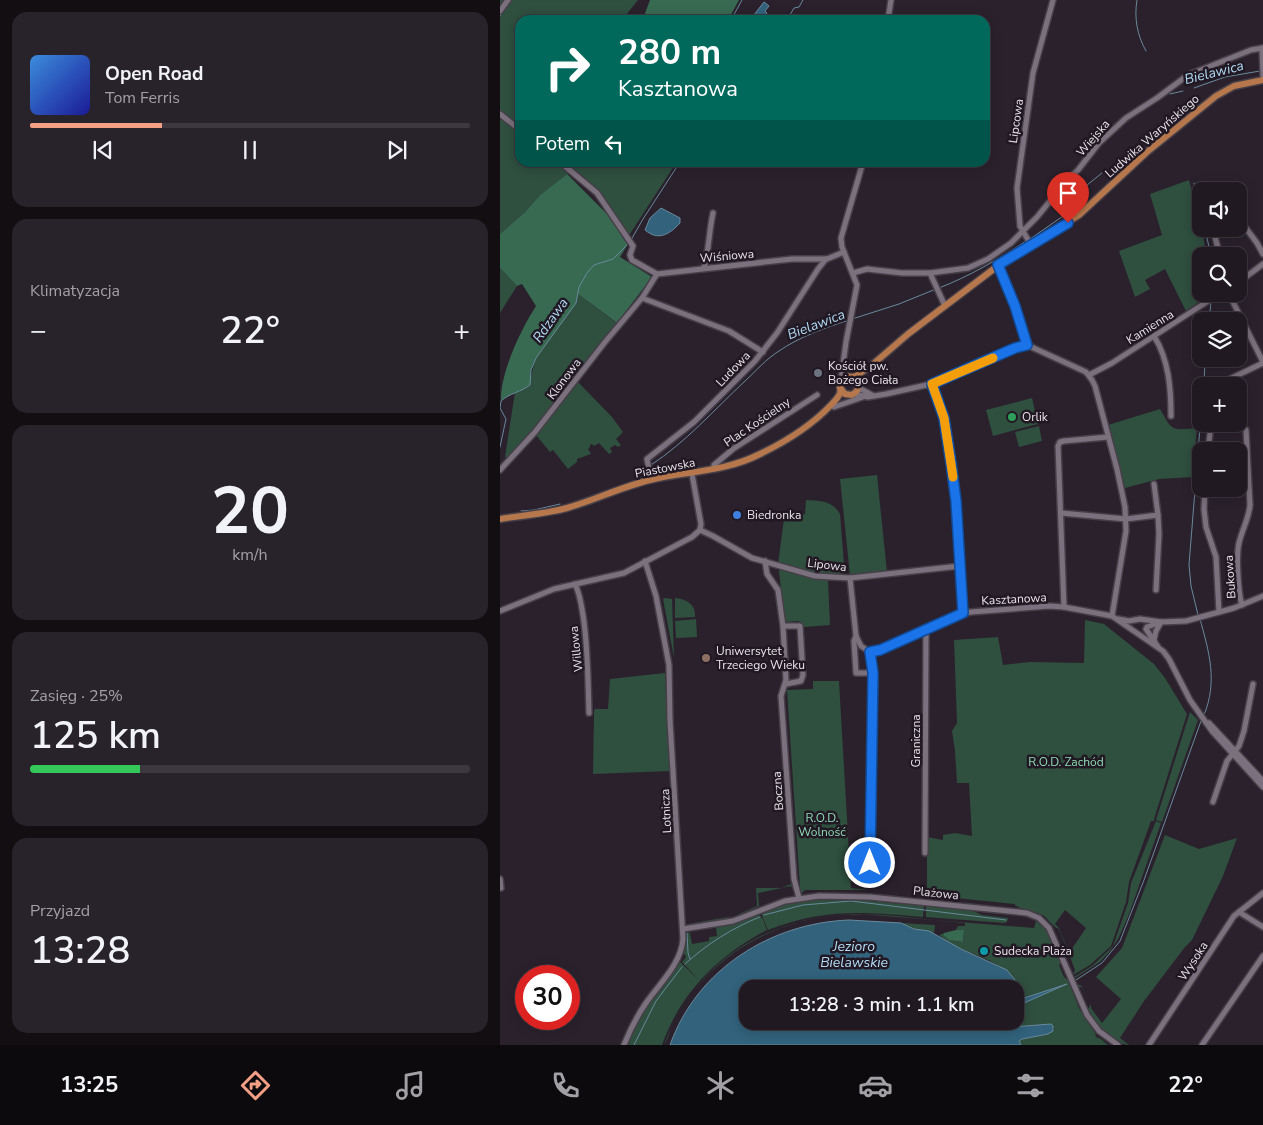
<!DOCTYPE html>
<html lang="pl">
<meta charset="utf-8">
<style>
body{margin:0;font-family:"Nunito Sans",sans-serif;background:#28222a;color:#f1f3f6;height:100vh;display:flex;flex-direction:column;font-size:19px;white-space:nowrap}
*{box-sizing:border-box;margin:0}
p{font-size:16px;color:#a2a0a5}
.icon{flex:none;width:28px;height:28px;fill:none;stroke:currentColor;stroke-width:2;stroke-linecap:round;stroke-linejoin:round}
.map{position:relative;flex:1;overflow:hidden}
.panel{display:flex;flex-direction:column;gap:12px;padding:12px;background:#120e12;width:500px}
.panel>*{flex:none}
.hud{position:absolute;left:15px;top:15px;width:475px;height:152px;border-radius:15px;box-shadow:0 2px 12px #0003,0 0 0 1px #3d383f;background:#00695c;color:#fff;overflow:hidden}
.fabs{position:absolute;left:692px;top:182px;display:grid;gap:10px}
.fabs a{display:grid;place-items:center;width:55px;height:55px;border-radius:10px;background:#201921;box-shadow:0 2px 12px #0003,0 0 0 1px #3d383f;font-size:25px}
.speed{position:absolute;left:15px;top:965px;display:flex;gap:10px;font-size:25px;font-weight:700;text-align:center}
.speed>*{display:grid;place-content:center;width:65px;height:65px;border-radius:50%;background:#201921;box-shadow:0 2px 12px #0003,0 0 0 1px #3d383f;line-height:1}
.speed .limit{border:8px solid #d22;background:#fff;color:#111}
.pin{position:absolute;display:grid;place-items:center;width:42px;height:42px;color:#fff;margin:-51px -21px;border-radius:50% 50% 50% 0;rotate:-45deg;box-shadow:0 0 5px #0007}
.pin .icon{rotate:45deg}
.me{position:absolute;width:55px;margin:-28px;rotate:0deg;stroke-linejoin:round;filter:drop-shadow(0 0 4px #0008)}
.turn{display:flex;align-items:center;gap:18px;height:105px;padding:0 20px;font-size:22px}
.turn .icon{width:65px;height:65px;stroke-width:2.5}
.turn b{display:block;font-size:35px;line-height:42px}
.then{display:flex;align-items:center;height:48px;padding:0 20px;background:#0003;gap:10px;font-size:19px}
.big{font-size:38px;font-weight:600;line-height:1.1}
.panel .widget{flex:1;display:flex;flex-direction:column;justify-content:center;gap:8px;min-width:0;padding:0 18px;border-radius:15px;background:#28222a}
.panel .dial{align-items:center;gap:0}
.dial b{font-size:65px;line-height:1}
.song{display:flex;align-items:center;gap:15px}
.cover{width:60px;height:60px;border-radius:8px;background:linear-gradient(135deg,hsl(210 70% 55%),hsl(240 70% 35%))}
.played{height:5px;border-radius:2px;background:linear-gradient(90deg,#f39f85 30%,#3d383f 30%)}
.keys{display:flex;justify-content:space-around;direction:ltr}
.heat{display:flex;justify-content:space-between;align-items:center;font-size:28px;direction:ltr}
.charge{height:8px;border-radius:4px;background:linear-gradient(90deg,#34c759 25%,#3d383f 0)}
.trip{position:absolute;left:239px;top:980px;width:285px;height:50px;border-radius:15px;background:#201921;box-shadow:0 2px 12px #0003,0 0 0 1px #3d383f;font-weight:600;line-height:50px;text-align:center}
.menu{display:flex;height:80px;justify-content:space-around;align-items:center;background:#0d0a0d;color:#a2a0a5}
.menu .icon{width:35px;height:35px}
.menu .on{color:#f39f85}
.menu b{font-size:22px;color:#f1f3f6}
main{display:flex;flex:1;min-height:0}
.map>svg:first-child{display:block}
.green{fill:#2f4f3f;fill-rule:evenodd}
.forest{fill:#386a52}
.water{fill:#32627c;stroke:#69899d}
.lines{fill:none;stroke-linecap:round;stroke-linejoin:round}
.stream{stroke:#69899d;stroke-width:1}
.minor-casing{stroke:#463f48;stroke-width:8}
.major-casing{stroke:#463f48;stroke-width:9}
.minor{stroke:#7b707d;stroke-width:5}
.major{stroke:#b5774b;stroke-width:6}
.route-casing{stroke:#114b97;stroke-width:12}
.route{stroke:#1a73e8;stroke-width:9}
.slow{stroke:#f59e0b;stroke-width:9}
.worship-dot{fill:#6b7280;stroke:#211823;stroke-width:2}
.leisure-dot{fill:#2e9e5b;stroke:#211823;stroke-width:2}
.shop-dot{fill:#3f7fe0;stroke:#211823;stroke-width:2}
.education-dot{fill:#8d6e63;stroke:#211823;stroke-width:2}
.culture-dot{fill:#0f9aa8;stroke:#211823;stroke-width:2}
.labels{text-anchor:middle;stroke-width:5;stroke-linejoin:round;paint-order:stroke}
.street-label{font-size:12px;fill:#e9e3ea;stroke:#211823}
.poi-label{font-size:12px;fill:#e9e3ea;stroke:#211823;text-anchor:start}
.park-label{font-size:12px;fill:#8dddb5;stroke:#211823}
.water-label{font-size:14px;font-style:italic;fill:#b0dbf5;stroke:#211823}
</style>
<main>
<section class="panel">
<div class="widget">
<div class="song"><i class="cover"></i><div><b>Open Road</b><p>Tom Ferris</p></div></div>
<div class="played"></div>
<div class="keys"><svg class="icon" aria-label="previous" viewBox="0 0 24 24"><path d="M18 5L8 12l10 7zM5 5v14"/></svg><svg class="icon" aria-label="pause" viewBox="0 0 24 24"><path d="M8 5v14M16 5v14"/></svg><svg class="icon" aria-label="next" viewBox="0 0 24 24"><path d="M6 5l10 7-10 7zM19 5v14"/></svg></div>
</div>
<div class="widget"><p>Klimatyzacja</p>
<div class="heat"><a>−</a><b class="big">22°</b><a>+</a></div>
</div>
<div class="widget dial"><b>20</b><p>km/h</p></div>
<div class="widget"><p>Zasięg · 25%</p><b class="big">125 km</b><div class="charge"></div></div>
<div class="widget"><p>Przyjazd</p><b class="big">13:28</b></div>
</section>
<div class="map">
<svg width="763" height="1045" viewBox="0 0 763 1045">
<rect width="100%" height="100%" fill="#2a212c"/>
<g class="green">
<path d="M0,0H138L122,20H20V162L176,163L128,237L100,196L71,171L40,195L25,212L0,234Z"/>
<path d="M689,180L703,234L706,256H701V294H707V296L686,311L665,269L645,280L650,289L635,297L619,251L662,235L650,194Z"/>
<path d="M0,268L17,286L0,313Z"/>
<path d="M78,294L119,325L53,409L9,460L5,457L15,392C33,387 30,374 36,358Z"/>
<path d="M77,381L112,417L123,432L116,439L121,445L118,447L115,445L110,448L112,452L109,454L99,443L94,446L92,444L90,445V447L88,449L91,454L77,459V462L68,469L53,450L50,452L36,435Z"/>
<path d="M532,398L538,424L493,436L486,410Z"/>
<path d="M660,409C673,432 671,430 697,428L692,477L659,479L625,488L608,425Z"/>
<path d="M539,426L542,441L519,447L515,432Z"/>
<path d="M377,475L387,572L350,575L340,479Z"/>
<path d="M306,500C320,501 332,500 340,514L345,576L317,573L278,564L284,519L305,514Z"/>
<path d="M280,570L328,580L330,625L304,627L299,621L286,622L284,619L279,571Z"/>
<path d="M165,598L172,599L174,658L163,599Z"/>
<path d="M175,598C187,599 196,605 195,617L175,618Z"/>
<path d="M196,619L197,637L176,638L175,621Z"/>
<path d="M585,620L604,624L654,664L665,678L687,714L654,819V821H651L629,882L626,902L611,946L590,965L573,975L575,970L559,929C552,926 548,919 544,916C536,910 521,911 514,904L427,895V837L443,840V835L455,833L472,836L469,783H457L455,751L452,731L457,723L454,640L498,637L503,665L530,662L584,663ZM565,910L586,928L569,953L559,928L555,924Z"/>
<path d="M165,673L170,771L93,774L94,711L95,709H108L110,679Z"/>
<path d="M313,681H339L351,888L368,890H305L300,895L298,887H300L287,690L313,689Z"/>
<path d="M690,712L698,720L662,822L656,820Z"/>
<path d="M656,821L661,823L628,917L618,939L610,951L600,962L575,978L577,984L582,986L588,1002L582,987H578L574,977L593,965L613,946L628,903L631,883Z"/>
<path d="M665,835L699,849L737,838L723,876L692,940L685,947L644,1001L620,1038L629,1045C615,1045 593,1022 588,1009L591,1004V1008L602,1023L621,999L596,977L622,948Z"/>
<path d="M291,884L296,895L291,886L258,893L259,906C237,916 213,924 188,924L234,916L257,906L256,888H282Z"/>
<path d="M315,900H360L424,906L423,917C363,912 326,908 268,930L261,913L290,903Z"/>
<path d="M426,906L471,910L482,915L508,918L507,922L504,923L426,917Z"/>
<path d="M258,914L263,919L267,930C218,956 181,992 162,1045H126L141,1015L179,961L199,980L182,962L186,957L183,952L185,932L190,933L192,944L209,941V937L217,936L216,927L235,923Z"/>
<path d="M354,914L372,915L534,928L536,921C551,930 555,948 561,963L559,965L564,977L568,980L579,1008L595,1033L596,1037L601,1039L608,1045H520L519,1041L522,1039L546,1034L554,1030L553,1026L541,1025L513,1027L512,1029L492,1021H515V989H511L515,981C503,963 478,956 459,948L456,949L439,935L444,933L443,934C447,941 455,941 463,942L464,931L456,930L458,926H465V923C424,920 381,912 340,915C284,919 230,946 195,989C185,1001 178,1014 171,1028C169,1034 167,1041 164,1045C195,962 266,917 354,914Z"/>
<path d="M401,923L435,925L434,933L414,929Z"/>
</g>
<g class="forest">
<path d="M150,0H239L228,20H138L144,16Z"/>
<path d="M67,174L113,220L123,238L128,244L120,257L152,277L117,323L78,294L76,303L36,358L31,370L30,385C21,392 10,393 1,401C0,373 21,329 36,306L22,284L17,286L0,268V234L25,212L40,195Z"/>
<path d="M456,930H464L463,942L449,940L443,935L444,933Z"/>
</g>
<g class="water">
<path d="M264,2L269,6L265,11L267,13L262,20H250Z"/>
<path d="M161,208L180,218V223C169,235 158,241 145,230L150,218Z"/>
<path d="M349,920L401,923L414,929L429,931L461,949L507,970L515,980L512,989H248V1021H508L512,1027L551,1024L553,1026V1031L548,1034L522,1039L519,1041L521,1045H170C197,969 271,923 349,920Z"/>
<path d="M567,984L515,1007V1001Z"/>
</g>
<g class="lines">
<g class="stream">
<path d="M637,0C634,18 637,35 646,51"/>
<path d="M0,16L12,0"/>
<path d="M231,20L242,0"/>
<path d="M287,20L294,8L299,7L303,0"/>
<path d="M694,88L725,77L760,71"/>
<path d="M670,94L683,91"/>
<path d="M694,183L701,215"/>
<path d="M705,229L711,256"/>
<path d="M530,239L566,214L576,194L602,173"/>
<path d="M131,240L143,219L180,162"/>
<path d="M439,288C470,276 499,259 526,241"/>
<path d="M352,319L399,304L436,289"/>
<path d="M709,321L711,302"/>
<path d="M704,386L705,359"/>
<path d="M0,447L6,419L0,408L1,401C10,393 21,392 30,385L31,370L36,358L76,303L79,287L87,273L94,265L113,259L129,243"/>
<path d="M151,465C186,442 214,410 245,381C256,371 266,359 279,351C299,337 325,328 349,320"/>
<path d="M142,470L147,467"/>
<path d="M21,511L34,510L60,504"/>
<path d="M698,615L691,586L689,565L701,415"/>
<path d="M700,619C709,652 718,681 704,715"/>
<path d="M264,915L303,905L351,901L506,920"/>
<path d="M187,933L188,953L190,959"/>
<path d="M185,964C207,944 232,928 260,917"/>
<path d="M576,980L602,963L620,941L644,880L701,721"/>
<path d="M134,1045L156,1001L182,967"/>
</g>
<g class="minor-casing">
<g id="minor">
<path d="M0,11L8,0"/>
<path d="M388,20L391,0"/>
<path d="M762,48L763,76"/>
<path d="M0,114L20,130"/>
<path d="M60,162L97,193L133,246L130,255L132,260L157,274L292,259H327L344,252"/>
<path d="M710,191L723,186L727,191"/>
<path d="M739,219L757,243L763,254"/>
<path d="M713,229L720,256"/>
<path d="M531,245L520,226L517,188L533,73L553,0"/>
<path d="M499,265L515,306L527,345"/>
<path d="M204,268C209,250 209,231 213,213"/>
<path d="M353,273L367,269L402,273H430L468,268L488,259L511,243L537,217L568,179L578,170L599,143L626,118L657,98L688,75L751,50L763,48"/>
<path d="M430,273L445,306"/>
<path d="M739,282L763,264"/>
<path d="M729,294L763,362"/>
<path d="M142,298L229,331L263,352"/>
<path d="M654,336C669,360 671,389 671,416"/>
<path d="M589,375L612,363L719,294"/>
<path d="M341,380L346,342L357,285L342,247L341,238L363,162"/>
<path d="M431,384L444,418L451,463L456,501L463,613"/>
<path d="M715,386L763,363"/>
<path d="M359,388L372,395"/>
<path d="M355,394L368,397L386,394L431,384L515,348L527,345L586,372L592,380L595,386L617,469L625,507L626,531L612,616"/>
<path d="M334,407L363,397"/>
<path d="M708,451L711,424"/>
<path d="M214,469V465L233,449L317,395"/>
<path d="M0,470L35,432L105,342L142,298L157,274"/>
<path d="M192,474L201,524L200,530"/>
<path d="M151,480L147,459L194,422L255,361L277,333L318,269L326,259"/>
<path d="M705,489L704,509L706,527L716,557L719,612"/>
<path d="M561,513L626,519L658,515L654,484"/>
<path d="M200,530L213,536L252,558L315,576L350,578L460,566"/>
<path d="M265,561L267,574L278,590L283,626L286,680L281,696L294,879L299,898"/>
<path d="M350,578L356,636L361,646L370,652L380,650L456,615L471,612L549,606L564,607L612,616L663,651L669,659L690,700L712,731L763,787"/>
<path d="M75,584C81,596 82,609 84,622C88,653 88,683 89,713"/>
<path d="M656,590L659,534L658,515"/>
<path d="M742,605C738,592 736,556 739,543C742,530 749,518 750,505L746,430"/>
<path d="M564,607L558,446L560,442L564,441L608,437"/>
<path d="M0,611L54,589L124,573L192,537L200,530"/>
<path d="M618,619L629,621L640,619L661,622L686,621L734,608L763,596"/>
<path d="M283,626H300L303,675L301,681L286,684"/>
<path d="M647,627L661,622"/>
<path d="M646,629L658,647"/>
<path d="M356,636L354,641L356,673H373"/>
<path d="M654,640L656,631L661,622"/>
<path d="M709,723L763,781"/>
<path d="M713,802L727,761L739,746L744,731L753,684"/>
<path d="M425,853L426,629"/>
<path d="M370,863L373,673L370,652"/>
<path d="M0,879L1,888"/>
<path d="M739,912L763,927"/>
<path d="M183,929L233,921L285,901L319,896L370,897L527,913L539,918L549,928L587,1015L599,1031L618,1045"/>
<path d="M124,1045C130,1030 137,1016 146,1003C160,983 181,964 183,939L170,721L169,665L156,596L145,561"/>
<path d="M649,1045L734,916L763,893"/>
<path d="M702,1045L763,956"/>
</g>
</g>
<g class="major-casing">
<g id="major">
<path d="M354,377L371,366L408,334L499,265L579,215L647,152L716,96L734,86L763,80"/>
<path d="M0,519C23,515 45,514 67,508C95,500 121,487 150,480C187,471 225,472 260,454C285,442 311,426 331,405C334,402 339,397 340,393C342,384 338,374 354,377L359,384L357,391L352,395L345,394L340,388"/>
</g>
</g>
<use href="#minor" class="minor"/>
<use href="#major" class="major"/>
</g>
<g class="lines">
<g class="route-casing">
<path id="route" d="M370,863L373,673L370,652L380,650L463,613L456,501L451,463L444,418L432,384L515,348L527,345L515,306L498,265L568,223"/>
</g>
<use href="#route" class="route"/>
<path class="slow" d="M453,477L444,418L432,384L493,358"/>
</g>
<circle class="worship-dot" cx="318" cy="373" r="5"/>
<circle class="leisure-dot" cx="512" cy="417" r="5"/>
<circle class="shop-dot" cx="237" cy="515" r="5"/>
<circle class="education-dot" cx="206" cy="658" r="5"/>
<circle class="culture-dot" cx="484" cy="951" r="5"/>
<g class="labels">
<g class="street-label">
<text transform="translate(516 121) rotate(-82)" y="4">Lipcowa</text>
<text transform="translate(652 136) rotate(-41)" y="4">Ludwika Waryńskiego</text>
<text transform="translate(593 138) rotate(-49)" y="4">Wiejska</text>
<text transform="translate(227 256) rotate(-5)" y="4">Wiśniowa</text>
<text transform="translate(650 327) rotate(-32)" y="4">Kamienna</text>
<text transform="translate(233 369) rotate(-46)" y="4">Ludowa</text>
<text transform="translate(64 379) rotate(-53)" y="4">Klonowa</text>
<text transform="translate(257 422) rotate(-34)" y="4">Plac Kościelny</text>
<text transform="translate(165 468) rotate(-11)" y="4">Piastowska</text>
<text transform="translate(327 565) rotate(7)" y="4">Lipowa</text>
<text transform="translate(730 577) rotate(-94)" y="4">Bukowa</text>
<text transform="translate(514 599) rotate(-3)" y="4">Kasztanowa</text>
<text transform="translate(76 649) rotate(-96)" y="4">Willowa</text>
<text transform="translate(416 741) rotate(-90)" y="4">Graniczna</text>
<text transform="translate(278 791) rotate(-94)" y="4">Boczna</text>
<text transform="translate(166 811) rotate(-93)" y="4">Lotnicza</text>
<text transform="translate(436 893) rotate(6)" y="4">Plażowa</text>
<text transform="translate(693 961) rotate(-57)" y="4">Wysoka</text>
</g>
<g class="poi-label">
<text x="328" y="370">Kościół pw.<tspan x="328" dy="14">Bożego Ciała</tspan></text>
<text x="522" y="421">Orlik</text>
<text x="247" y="519">Biedronka</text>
<text x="216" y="655">Uniwersytet<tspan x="216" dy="14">Trzeciego Wieku</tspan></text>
<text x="494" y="955">Sudecka Plaża</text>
</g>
<g class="park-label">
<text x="566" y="766">R.O.D. Zachód</text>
<text x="322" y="822">R.O.D.<tspan x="322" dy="14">Wolność</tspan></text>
</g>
<g class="water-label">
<text transform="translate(714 72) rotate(-14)" y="5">Bielawica</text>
<text transform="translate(50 320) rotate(-55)" y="5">Rdzawa</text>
<text transform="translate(316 324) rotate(-21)" y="5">Bielawica</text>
<text x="354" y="951">Jezioro<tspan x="354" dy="16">Bielawskie</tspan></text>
</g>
</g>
</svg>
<div class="fabs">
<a><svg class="icon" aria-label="sound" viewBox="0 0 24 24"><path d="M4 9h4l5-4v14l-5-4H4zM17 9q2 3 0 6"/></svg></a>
<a><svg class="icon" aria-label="search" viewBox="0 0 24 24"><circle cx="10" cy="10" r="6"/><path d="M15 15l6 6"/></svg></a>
<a><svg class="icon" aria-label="layers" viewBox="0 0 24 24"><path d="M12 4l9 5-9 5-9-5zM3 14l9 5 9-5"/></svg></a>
<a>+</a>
<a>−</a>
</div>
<div class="speed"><div class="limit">30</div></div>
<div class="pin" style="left:568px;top:223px;background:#d93025"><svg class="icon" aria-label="arrive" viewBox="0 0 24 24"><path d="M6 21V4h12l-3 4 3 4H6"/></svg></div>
<svg class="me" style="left:370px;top:863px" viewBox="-20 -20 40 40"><circle r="17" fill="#1a73e8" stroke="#fff" stroke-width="3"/><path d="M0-11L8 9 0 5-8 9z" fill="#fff"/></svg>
<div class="trip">13:28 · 3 min · 1.1 km</div>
<div class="hud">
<div class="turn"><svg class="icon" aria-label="right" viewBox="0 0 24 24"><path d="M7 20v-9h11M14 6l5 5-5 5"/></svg><div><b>280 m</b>Kasztanowa</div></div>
<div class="then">Potem<svg class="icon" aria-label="left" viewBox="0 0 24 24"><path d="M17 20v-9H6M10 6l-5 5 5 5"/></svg></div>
</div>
</div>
</main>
<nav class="menu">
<b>13:25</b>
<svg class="icon on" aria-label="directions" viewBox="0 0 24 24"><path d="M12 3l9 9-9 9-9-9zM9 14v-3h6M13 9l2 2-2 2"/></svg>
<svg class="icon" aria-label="music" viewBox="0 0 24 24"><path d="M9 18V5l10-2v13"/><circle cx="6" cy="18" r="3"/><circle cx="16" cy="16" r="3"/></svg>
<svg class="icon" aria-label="phone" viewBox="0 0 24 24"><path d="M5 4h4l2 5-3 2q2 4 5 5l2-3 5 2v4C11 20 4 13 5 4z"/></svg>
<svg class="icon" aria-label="climate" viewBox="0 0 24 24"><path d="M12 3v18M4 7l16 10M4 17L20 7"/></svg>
<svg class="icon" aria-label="car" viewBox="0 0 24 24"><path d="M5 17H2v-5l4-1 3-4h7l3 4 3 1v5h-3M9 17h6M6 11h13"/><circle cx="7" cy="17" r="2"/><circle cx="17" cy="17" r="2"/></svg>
<svg class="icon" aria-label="filters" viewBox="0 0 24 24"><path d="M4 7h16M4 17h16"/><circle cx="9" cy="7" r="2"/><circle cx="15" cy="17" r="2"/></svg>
<b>22°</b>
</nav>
